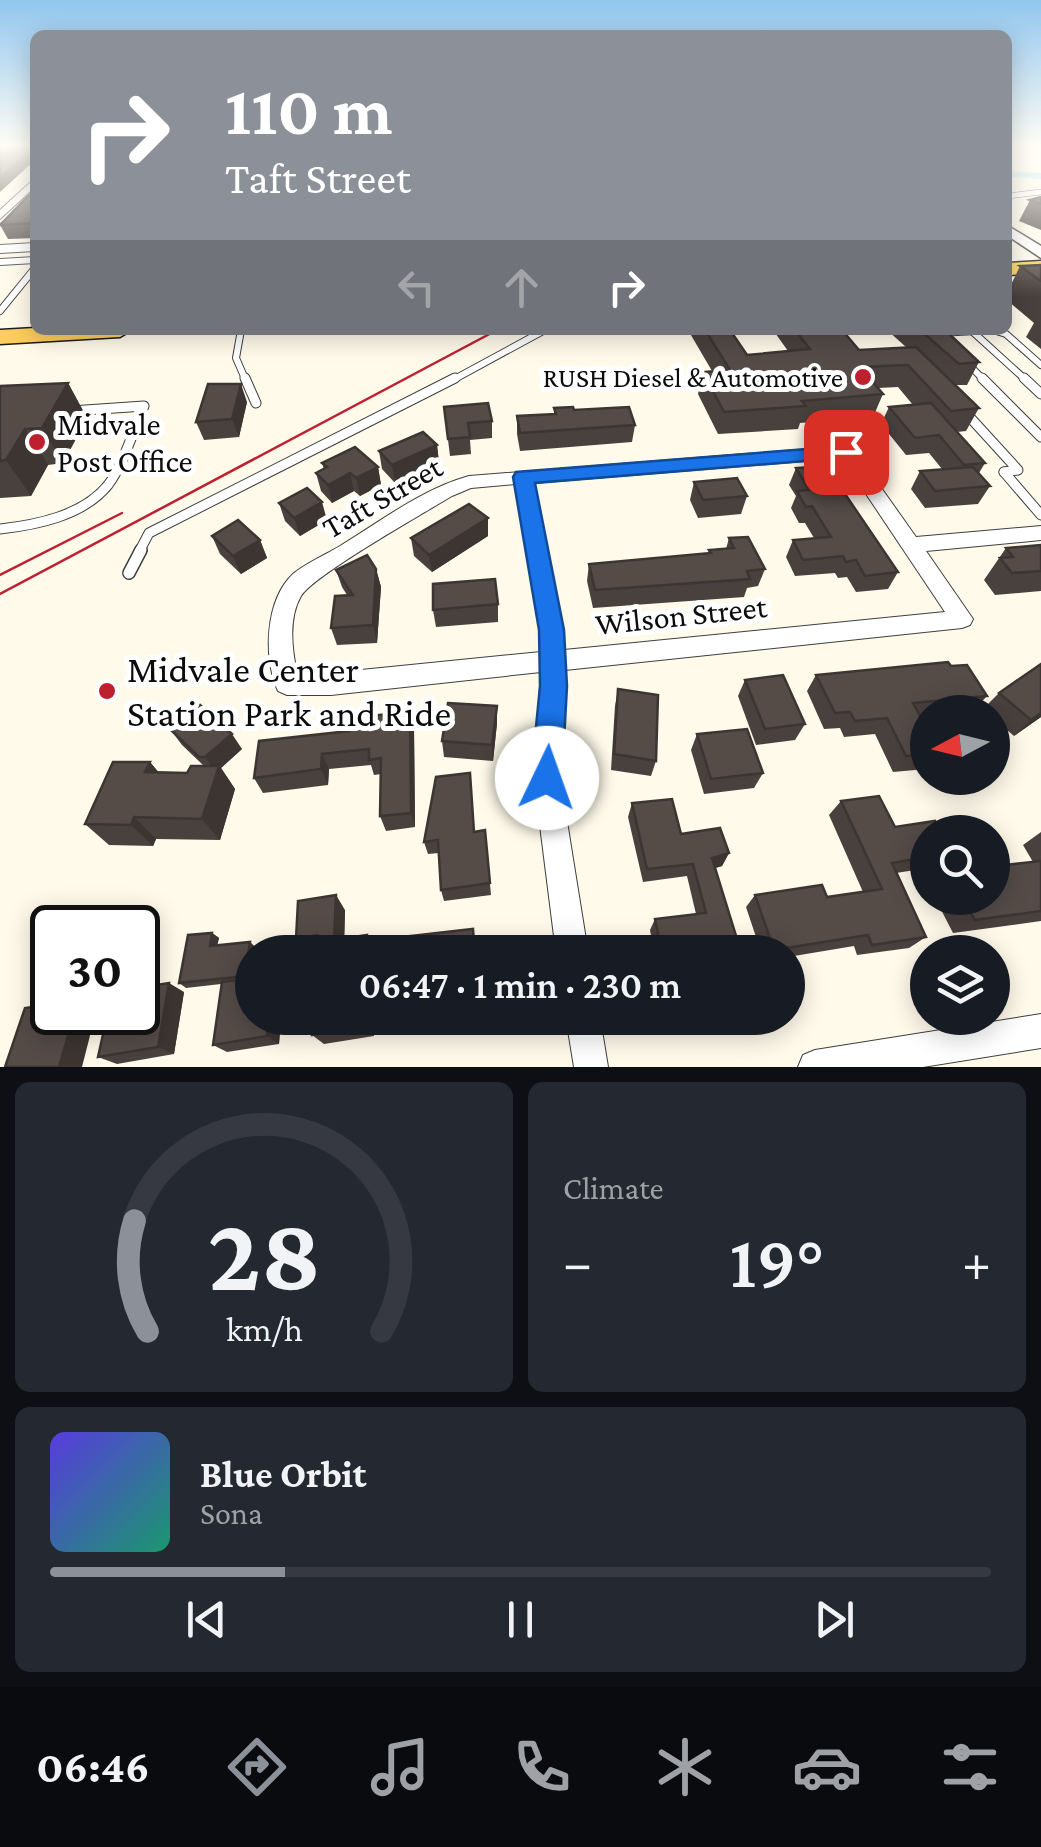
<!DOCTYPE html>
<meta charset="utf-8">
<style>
body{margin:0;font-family:"Crimson Pro",serif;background:#242831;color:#f1f3f6;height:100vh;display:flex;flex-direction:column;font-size:38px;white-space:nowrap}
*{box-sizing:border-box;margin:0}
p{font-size:32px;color:#9ea1a6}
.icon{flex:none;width:55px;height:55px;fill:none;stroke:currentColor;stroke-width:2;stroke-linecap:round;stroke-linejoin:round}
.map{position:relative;height:1067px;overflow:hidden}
.details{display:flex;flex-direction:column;gap:15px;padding:15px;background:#0d0f14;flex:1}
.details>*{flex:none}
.top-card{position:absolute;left:30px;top:30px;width:982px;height:305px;border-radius:15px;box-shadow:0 5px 25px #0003;background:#8c9099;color:#fff;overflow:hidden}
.needle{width:65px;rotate:263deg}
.controls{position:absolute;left:910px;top:695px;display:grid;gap:20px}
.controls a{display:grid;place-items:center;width:100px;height:100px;border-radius:50%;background:#171b24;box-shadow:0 5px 25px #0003;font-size:50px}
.speed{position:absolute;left:30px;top:905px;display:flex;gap:20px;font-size:50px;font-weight:700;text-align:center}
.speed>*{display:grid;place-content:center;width:130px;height:130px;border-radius:50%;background:#171b24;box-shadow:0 5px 25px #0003;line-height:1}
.speed .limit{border:5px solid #111;border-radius:15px;background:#fff;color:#111}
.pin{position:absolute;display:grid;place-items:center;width:85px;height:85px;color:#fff;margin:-42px;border-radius:20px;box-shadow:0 5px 15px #0006}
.me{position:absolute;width:110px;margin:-55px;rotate:3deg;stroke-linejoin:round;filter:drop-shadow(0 0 8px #0008)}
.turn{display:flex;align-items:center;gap:35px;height:210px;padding:0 30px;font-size:45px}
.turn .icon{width:130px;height:130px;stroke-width:2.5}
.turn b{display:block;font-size:70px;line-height:85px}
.lanes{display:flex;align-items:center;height:95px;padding:0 30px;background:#0003;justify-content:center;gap:50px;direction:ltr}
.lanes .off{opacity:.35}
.big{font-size:75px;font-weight:600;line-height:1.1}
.details .tile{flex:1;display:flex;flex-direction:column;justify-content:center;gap:15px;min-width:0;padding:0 35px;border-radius:15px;background:#242831}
.details .dial{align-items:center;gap:0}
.dial svg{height:260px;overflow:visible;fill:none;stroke:#363941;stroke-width:7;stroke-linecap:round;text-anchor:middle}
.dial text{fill:#f1f3f6;stroke:none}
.song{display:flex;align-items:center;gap:30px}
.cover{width:120px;height:120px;border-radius:15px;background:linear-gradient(135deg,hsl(250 70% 55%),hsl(160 70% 35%))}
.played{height:10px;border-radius:5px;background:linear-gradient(90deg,#8c9099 25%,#363941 25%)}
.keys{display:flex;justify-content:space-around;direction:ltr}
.heat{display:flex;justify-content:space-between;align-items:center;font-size:55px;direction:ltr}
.details .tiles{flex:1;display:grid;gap:15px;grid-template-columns:1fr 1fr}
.tile:last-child{grid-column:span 2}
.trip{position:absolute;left:235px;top:935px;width:570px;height:100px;border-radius:50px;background:#171b24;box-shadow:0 5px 25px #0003;font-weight:600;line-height:100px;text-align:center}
.menu{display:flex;height:160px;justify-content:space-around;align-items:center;background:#090b0e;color:#9ea1a6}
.menu .icon{width:70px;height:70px}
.menu .current{color:#8c9099}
.menu b{font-size:45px;color:#f1f3f6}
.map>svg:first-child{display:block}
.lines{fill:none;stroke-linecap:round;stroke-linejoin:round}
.canal{fill:#aee0f8;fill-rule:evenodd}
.service-far3-casing{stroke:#3f3f3f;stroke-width:6}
.service-far2-casing{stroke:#3f3f3f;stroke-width:8}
.service-far1-casing{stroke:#3f3f3f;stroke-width:11}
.service-casing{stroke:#3f3f3f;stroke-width:14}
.minor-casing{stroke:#3f3f3f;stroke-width:2}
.tertiary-casing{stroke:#3f3f3f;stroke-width:3}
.primary-casing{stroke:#1d1d1d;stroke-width:3}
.service-far3{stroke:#fff;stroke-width:5}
.service-far2{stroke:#fff;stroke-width:6}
.service-far1{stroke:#fff;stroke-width:9}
.service{stroke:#fff;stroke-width:11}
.minor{fill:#fff;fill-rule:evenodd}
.tertiary{fill:#fff;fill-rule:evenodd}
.primary{fill:#fdcd5d;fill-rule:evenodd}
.tram{stroke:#bf2030;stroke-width:2.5}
.wall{fill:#49413e}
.shaded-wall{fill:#3c3532}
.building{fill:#554c48;stroke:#3c3532;stroke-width:2.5}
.route{fill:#1a73e8;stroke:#114b97;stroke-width:2.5}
.poi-dot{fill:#bf2030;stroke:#fff;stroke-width:4}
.labels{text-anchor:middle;stroke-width:10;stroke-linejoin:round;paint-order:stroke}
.far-poi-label{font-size:28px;fill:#0c0c0c;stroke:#fff;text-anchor:end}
.poi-label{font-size:32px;fill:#0c0c0c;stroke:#fff;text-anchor:start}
.street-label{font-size:32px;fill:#0c0c0c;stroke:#fff}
.near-poi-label{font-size:38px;fill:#0c0c0c;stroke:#fff;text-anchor:start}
</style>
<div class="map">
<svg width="1041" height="1067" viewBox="0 0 1041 1067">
<rect width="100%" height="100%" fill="#fffaea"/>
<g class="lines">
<path class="canal" d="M1008,171L1041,173V179L1008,177Z"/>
<g class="service-far3-casing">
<path id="service-far3" d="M1008,196L1041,192"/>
</g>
<g class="service-far2-casing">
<g id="service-far2">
<path d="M0,262L35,260"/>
<path d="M0,311L35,268"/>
<path d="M241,330L236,358L246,381"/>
<path d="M993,330L1006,334L1041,365"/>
<path d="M973,332L1027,381"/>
<path d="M938,333L976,331"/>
<path d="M967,363L985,381"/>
<path d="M451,381L543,331"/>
</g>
</g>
<g class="service-far1-casing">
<g id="service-far1">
<path d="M245,378L256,403"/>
<path d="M982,378L1041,437"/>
<path d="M1024,378L1041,394"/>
<path d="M966,413L1018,470L1004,472"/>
<path d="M1004,472L1041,515"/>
<path d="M0,529C36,525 83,516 108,485C124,464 133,430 144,406L71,411"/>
<path d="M139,552L149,533L455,378"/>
</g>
</g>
<g class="service-casing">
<path id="service" d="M129,573L141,550"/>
</g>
<g class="minor-casing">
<g id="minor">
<path d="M35,178V187L0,219V210Z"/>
<path d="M35,243V251L0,253V245Z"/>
<path d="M847,446L853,448L916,537L1041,526V540L926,551L973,619L970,625L962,628L565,670L560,778L588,952H556L534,778L541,672L331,695H287L278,691C263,659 265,600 293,574C306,563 325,555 340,546C381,521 422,489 469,476ZM842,458L945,612L564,650L563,630L533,483ZM515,484L541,630V652L331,673H297C292,649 288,619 301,596C314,575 424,513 452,496L471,488Z"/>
<path d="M1041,1014V1048L923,1067H798L803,1055L815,1050Z"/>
<path d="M566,1018H600L608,1067H574Z"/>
</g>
</g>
<g class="tertiary-casing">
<path id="tertiary" d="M1008,226L1041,246V258L1008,236Z"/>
</g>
<g class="primary-casing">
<g id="primary">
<path d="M1041,261V273L1008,275V263Z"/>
<path d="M35,328V330H132L120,337L0,344V330Z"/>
</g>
</g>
<use href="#service-far3" class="service-far3"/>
<use href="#service-far2" class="service-far2"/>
<use href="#service-far1" class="service-far1"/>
<use href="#service" class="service"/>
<use href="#minor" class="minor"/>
<use href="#tertiary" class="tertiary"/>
<use href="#primary" class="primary"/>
<g class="tram">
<path d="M0,575L122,513"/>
<path d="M0,594L497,330"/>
</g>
</g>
<g class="wall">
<path d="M35,189V238L8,239L0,225Z"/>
<path d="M1041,197V230L1019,221L1030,200Z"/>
<path d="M1041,265V349L1026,337L1034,323L1008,301V291L1020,266Z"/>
<path d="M688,330H735L734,335L747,355L788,351L773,330H842L859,350L906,347L887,330H945L979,362L967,385H956L979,408L966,431L957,432L985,463L979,473L990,486L978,504L925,508L911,489L920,471L942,469L929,453L906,455L881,424L889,407L913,405L898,387L878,388L883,394L873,417L800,423L798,429L718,434L698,394L703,372L712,371Z"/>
<path d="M68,383L87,418L63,463L48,465L31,496L0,498V386Z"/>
<path d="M247,402L239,437L204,440L196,422Z"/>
<path d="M444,407L492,421V438L470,440L471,454L450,456Z"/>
<path d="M554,408L574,410L635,425L632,442L520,451L517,434V416L554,414Z"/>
<path d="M437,445L439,463L395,483L382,469L379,451Z"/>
<path d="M322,463L378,467L381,485L360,496L354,491L332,503L321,491L316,473L324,469Z"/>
<path d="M796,468L898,572L888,589L856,592L847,577L838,578L835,573L795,576L786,557L793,540L814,538L805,523H799L791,508L796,496L789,485Z"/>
<path d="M694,482L747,496L741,514L698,518L690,500Z"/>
<path d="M279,503L327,520L300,536L285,521Z"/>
<path d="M212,536L260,540L267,558L241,574L220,554Z"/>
<path d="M488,536L432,572L414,556L411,538Z"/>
<path d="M729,538L765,569L758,586L747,588L744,597L593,608L587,581L589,564L708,553L709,550L726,549Z"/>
<path d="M1041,545V591L995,595L984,580L1006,548Z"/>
<path d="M376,569L381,587L377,643L337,645L331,628L347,595L342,587L336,570Z"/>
<path d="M498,604V622L436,627L433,610Z"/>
<path d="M1041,664V717L1014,736L992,717V712H987L983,709L999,693Z"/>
<path d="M951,666L987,696L972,712H928V717L921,718L928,730V767L926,769L893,772L875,734L844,737L840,728L824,729L807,691L816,675Z"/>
<path d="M745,680L805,724L795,740L756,745L738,696Z"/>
<path d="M618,689L656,761L651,776L611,770L615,706Z"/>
<path d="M497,706V723L493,761L444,757L442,741Z"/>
<path d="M410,712L414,728L415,827L386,831L380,816L381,774L374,775L371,765L329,769L328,785L263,793L254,778L349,731Z"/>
<path d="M170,729L242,749L221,768L235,789L220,840L156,839L153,846L109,845L85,824L150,762L159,773H187L204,766L182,745Z"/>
<path d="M697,734L763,773L754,788L704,794L691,750Z"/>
<path d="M841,801L895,827L928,832V868L896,873L926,937L909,948L857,955L854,946L788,957V952H761L746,907L755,895L827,897L863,892L829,815Z"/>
<path d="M632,803L681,834L729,853L722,866L715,868L741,952H654L650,930L655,919L696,914L687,876L643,882L628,817Z"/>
<path d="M485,830L491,895L444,901L441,890L439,853L428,854L424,842Z"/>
<path d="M1041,832V921L953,933L935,898H992L997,866L1033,862L1023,845Z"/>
<path d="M345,910L344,939L367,935L370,940L475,943L491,952L316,951L307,952L296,939Z"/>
<path d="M212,933L219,938L217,945L250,942L256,948L251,978L252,1018H281L279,1044L227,1052L213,1045L221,984L186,988L179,983Z"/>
<path d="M184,992L174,1054L117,1064L98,1057Z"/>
<path d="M313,1018H396L374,1020V1036L324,1044L312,1035Z"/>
</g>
<g class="shaded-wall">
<path d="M35,147V160L0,192V178Z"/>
<path d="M68,383L87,418L63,463L42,428Z"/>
<path d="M241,384L247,402L239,437L232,419Z"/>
<path d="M25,429L48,465L31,496L6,460Z"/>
<path d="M437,445L439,463L395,483L392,465Z"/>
<path d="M378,467L381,485L360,496L356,478Z"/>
<path d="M350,473L354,491L332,503L328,485Z"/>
<path d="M322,502L327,520L300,536L294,518Z"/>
<path d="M488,518V536L432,572L429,555Z"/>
<path d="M260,540L267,558L241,574L233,556Z"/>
<path d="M376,569L381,587L377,643L373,625Z"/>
<path d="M497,706V723L493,761L492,745Z"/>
<path d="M410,712L414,728L415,827L411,813Z"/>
<path d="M1041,713V717L1014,736L1031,720Z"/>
<path d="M232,734L242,749L221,768L235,789L220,840L202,819L216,772L205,757Z"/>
<path d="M322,754L329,769L328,785L321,769Z"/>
<path d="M150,762L169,785L145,772Z"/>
<path d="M134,817L156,839L153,846L131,825Z"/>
<path d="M729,853L722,866L705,871L712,858Z"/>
<path d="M336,895L345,910L344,952L334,940Z"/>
<path d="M102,920L113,928H99Z"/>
<path d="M212,933L219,938L216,951L210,946Z"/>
<path d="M250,942L256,948L255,952H252L251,981L245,976Z"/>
<path d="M169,983L184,992L174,1054L158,1047Z"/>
<path d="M75,1012H96L82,1067H59Z"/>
<path d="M269,1018H281L279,1044L267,1036Z"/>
<path d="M366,1018H372L374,1020V1036L366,1026Z"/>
</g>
<g class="building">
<path d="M0,147H35L0,178Z"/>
<path d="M35,189V223L0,225Z"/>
<path d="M1041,197V204L1030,200Z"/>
<path d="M1041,265V281L1020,266Z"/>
<path d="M705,330H730L747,355L810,349L795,330H842L859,350L916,347L979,408L951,411L908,365L860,367L883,394L802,401L806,406L724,412L703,372L730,370Z"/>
<path d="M920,330H945L979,362L959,364Z"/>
<path d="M68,383L42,428L25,429L6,460L0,461V386Z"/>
<path d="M208,384H241L232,419L196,422Z"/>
<path d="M488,403L492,421L468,423L470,437L448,439L444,407Z"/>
<path d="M931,403L985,463L964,465L939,435L915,438L889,407Z"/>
<path d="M573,407L574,410L629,407L635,425L520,433L517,416L556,414L554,408Z"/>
<path d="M423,432L437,445L392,465L379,451Z"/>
<path d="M355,447L378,467L356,478L350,473L328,485L316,473L327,467L322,463Z"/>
<path d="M826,466L898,572L865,576L856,560L846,562L843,556L803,560L793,540L831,537L812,506L806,507L797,491L809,490L796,468Z"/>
<path d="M973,467L990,486L935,491L920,471Z"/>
<path d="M737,478L747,496L703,500L694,482Z"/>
<path d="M307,488L322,502L294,518L279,503Z"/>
<path d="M469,504L488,518L429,555L411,538Z"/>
<path d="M238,520L260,540L233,556L212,536Z"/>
<path d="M748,537L765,569L747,571L750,579L595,590L589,564L711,553L709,550L734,548L729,538Z"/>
<path d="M1041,545V571L1012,573L1000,558L1013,557L1006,548Z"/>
<path d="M367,555L376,569L373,625L331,628L335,596L353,595L336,570Z"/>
<path d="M495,579L498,604L433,610V584Z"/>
<path d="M948,662L951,666L967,665L987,696L913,703L928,730V754L906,756L887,718L855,721L850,712L835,713L816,675Z"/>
<path d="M1041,664V713L1031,720L999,693Z"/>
<path d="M783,675L805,724L765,729L745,680Z"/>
<path d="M618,689L658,695L656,761L614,754Z"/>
<path d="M448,703L497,706L492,745L442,741Z"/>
<path d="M200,705L232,734L205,757H199L170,729Z"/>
<path d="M410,712L411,813L380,816L381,758L369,760V749L322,754L321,769L254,778L259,741L349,731L350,718Z"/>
<path d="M747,729L763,773L711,779L697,734Z"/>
<path d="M113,762H150L145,772L187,773L191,766H219L202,819L134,817L131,825L85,824Z"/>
<path d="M470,773L474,832L485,830L490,883L441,890L438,840L424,842L436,777Z"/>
<path d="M879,796L895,827L935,821L940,832H928V857L892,863L926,937L872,945L868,935L774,950L755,895L822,885L827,897L882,889L841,801Z"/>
<path d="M672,799L681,834L720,828L729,853L712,858L741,952H662L655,919L706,913L693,864L647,869L632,803Z"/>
<path d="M992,860L997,866L1041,861V911L975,920L962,898H992Z"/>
<path d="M336,895L334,940L367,935V941L473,929L474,943L490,941L491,952H316L317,935L296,939L298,901Z"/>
<path d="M102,920L99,928H79L81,922Z"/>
<path d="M212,933L210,946L250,942L245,976L179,983L188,935Z"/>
<path d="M252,978V1018H269L267,1036L213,1045L222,982Z"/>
<path d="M169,983L158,1047L98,1057L108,1012H138V988Z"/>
<path d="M52,1004V1012H75L59,1067H5L25,1008Z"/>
<path d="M313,1018H366V1026L312,1035Z"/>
</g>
<linearGradient id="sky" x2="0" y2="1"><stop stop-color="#91c6ee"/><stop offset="0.49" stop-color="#fffdf6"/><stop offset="1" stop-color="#fffdf6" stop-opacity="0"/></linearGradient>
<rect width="1041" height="297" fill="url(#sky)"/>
<path class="route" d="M846,446L857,452L854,457L535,483L564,630L567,686L562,778L558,789L547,793L536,789L531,778L540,686L539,630L513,477L516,472Z"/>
<g class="poi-dot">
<circle cx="863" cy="377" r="10"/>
<circle cx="37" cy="442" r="10"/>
<circle cx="107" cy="691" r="10"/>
</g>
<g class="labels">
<g class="far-poi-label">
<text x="843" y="387">RUSH Diesel &amp; Automotive</text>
</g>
<g class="poi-label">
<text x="57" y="435">Midvale<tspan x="57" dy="37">Post Office</tspan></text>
</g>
<g class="street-label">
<text transform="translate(382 497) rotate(-30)" y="11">Taft Street</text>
<text transform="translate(681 615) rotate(-6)" y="11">Wilson Street</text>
</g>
<g class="near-poi-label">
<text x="127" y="682">Midvale Center<tspan x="127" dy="44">Station Park and Ride</tspan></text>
</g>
</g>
</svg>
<div class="controls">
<a><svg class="needle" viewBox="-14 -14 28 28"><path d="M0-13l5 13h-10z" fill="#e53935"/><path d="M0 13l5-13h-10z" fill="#9ea1a6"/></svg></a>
<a><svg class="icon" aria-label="search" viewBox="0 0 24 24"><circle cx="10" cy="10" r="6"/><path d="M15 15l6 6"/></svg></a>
<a><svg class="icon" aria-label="layers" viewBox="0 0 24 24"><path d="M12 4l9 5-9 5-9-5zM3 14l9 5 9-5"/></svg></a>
</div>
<div class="speed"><div class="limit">30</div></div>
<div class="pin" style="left:846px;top:452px;background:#d93025"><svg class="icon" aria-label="arrive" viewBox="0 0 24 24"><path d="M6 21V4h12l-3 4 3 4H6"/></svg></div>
<svg class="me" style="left:547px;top:778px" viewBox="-20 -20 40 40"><circle r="19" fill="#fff"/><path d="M0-13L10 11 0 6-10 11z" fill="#1a73e8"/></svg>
<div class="trip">06:47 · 1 min · 230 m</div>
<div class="top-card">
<div class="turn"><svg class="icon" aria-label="right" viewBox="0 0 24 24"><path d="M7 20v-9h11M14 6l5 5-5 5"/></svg><div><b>110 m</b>Taft Street</div></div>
<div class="lanes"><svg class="icon off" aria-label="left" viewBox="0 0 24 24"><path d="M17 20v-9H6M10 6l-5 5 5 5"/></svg><svg class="icon off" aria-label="ahead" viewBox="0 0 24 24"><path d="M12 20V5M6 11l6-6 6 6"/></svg><svg class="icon" aria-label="right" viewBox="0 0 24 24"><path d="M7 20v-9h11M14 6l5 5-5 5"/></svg></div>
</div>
</div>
<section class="details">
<div class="tiles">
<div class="tile dial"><svg viewBox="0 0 100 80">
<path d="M14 69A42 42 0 1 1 86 69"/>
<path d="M14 69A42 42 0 0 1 10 35" stroke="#8c9099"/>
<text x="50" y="56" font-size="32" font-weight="700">28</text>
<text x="50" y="72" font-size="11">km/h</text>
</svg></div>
<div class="tile"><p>Climate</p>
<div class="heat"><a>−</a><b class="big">19°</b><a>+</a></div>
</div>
<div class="tile">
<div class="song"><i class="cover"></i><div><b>Blue Orbit</b><p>Sona</p></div></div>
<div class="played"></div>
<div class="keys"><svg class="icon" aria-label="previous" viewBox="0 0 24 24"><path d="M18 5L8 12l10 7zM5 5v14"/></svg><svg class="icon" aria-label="pause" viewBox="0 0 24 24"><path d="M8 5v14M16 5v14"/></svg><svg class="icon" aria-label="next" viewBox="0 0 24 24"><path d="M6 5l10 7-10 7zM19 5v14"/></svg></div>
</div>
</div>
</section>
<nav class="menu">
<b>06:46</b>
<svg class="icon current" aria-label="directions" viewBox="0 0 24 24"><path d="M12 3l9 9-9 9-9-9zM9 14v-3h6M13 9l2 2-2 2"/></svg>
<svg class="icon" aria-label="music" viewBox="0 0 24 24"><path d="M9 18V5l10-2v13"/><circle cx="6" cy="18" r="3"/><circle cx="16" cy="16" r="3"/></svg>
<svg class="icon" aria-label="phone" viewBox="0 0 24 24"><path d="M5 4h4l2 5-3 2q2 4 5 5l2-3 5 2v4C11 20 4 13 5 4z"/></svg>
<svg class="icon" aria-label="climate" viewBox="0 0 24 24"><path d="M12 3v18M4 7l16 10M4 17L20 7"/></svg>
<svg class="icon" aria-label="car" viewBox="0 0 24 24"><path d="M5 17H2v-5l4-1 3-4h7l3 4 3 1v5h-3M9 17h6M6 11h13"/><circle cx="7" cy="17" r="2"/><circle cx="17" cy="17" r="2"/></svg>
<svg class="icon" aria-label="filters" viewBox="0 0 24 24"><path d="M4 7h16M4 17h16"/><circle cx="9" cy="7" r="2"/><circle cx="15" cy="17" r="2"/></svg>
</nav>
